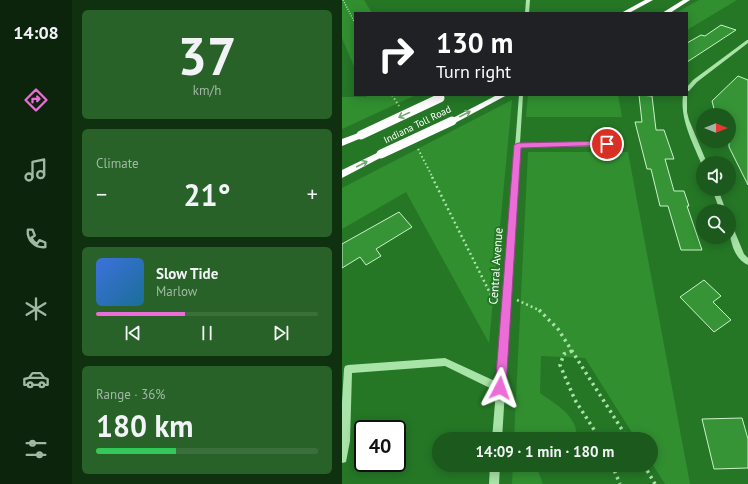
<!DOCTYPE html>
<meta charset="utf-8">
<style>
body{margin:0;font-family:"PT Sans",sans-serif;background:#296229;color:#f1f3f6;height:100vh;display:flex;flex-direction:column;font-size:15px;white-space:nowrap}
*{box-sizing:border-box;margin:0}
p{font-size:13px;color:#a0b8a3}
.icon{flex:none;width:22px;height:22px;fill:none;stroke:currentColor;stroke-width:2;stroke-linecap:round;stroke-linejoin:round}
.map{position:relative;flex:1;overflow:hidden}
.side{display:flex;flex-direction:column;gap:10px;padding:10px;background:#0f310f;width:270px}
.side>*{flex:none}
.hud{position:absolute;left:12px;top:12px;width:334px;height:84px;border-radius:0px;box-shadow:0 2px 10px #0003;background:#202124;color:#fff;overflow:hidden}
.needle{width:26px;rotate:90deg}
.fabs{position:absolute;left:354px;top:108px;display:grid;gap:8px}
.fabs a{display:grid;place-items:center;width:40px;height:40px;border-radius:50%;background:#1c591c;box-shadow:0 2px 10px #0003;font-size:20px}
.speed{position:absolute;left:12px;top:420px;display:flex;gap:8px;font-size:20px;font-weight:700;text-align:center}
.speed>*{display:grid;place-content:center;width:52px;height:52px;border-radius:50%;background:#1c591c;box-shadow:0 2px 10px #0003;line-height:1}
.speed .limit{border:2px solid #111;border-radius:6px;background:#fff;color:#111}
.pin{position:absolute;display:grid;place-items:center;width:34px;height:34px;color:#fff;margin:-17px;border:2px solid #fff;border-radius:50%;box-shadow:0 1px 4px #0007}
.me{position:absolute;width:44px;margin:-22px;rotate:4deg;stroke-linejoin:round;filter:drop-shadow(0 0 3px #0008)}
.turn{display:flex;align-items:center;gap:14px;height:84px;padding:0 16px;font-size:18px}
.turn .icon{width:52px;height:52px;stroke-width:2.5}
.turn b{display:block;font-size:28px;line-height:34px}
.big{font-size:30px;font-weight:600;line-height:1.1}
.side .card{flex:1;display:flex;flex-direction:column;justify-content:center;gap:6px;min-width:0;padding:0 14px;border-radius:6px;background:#296229}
.side .dial{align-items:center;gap:0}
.dial b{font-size:52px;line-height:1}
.song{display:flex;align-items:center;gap:12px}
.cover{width:48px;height:48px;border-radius:6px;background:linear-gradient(135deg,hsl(220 70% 55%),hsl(200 70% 35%))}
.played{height:4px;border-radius:2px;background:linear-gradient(90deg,#ec6cd8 40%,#3a6f3b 40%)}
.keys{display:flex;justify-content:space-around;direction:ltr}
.heat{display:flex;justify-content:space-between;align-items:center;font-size:22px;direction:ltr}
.charge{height:6px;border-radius:3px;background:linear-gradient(90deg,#34c759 36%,#3a6f3b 0)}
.trip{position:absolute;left:90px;top:432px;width:226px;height:40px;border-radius:20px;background:#1c591c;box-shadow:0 2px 10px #0003;font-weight:600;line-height:40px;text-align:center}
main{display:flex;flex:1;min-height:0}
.tab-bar{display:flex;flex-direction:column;width:72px;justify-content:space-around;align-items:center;background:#0b240b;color:#a0b8a3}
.tab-bar .icon{width:28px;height:28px}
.tab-bar .on{color:#ec6cd8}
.tab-bar b{font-size:18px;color:#f1f3f6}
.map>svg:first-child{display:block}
.green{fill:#318f30}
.building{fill:#369436;stroke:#caf2c9}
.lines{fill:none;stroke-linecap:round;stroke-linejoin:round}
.path-far3{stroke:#a8e3a7;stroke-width:1.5;stroke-dasharray:1 1.5;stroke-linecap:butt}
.path-far2{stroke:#a8e3a7;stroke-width:2;stroke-dasharray:1.5 2.5;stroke-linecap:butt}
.path-far1{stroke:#a8e3a7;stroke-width:2.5;stroke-dasharray:2 3;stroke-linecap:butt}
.path{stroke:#a8e3a7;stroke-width:3.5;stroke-dasharray:2.5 4;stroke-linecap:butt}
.minor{fill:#a8e3a7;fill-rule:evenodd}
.highway{fill:#fff;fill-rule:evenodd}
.highway-bridge{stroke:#fff;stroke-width:9}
.oneway{stroke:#71a772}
.route{fill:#ec6cd8;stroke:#99468c}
.labels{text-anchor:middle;stroke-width:4;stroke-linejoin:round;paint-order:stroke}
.far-street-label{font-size:10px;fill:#fff;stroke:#257726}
.street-label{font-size:12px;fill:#fff;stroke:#257726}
</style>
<main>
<nav class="tab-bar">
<b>14:08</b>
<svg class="icon on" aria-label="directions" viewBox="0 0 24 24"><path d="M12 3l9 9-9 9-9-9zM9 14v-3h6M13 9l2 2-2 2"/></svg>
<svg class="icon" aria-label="music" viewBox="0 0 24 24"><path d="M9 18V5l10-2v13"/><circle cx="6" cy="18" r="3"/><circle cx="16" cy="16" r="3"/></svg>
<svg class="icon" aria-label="phone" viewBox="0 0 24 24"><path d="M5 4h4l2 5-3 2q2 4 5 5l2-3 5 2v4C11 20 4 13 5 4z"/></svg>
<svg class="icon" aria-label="climate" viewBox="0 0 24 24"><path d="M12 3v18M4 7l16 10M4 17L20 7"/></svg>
<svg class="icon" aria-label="car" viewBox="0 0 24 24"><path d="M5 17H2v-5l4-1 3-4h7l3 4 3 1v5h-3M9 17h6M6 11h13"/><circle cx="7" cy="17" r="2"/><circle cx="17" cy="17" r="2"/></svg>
<svg class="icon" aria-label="filters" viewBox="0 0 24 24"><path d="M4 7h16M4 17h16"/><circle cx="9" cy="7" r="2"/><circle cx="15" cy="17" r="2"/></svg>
</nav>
<section class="side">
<div class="card dial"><b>37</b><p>km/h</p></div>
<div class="card"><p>Climate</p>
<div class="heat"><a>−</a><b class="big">21°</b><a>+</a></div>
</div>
<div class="card">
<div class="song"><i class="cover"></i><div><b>Slow Tide</b><p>Marlow</p></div></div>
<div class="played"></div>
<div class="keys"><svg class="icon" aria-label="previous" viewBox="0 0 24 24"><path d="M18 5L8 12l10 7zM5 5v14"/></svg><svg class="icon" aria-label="pause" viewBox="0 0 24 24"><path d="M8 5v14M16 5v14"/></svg><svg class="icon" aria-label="next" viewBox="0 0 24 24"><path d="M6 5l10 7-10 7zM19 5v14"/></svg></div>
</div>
<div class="card"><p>Range · 36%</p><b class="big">180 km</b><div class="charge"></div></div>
</section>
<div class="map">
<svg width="406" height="484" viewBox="0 0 406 484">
<rect width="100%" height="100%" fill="#257726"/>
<g class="green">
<path d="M0,0H22L30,13H13V69L0,38Z"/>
<path d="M357,0H395L345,30V13H334Z"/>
<path d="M24,95H74L0,129V97H25Z"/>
<path d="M186,95H276L280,117H184Z"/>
<path d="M170,100L147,343L64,192L0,229V188Z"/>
<path d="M186,152H286L348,484H323L309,462V439H294L243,358L199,356L198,393C213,404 238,417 234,439H172Z"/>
<path d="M171,465H194L201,484H170Z"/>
</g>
<g class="building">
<path d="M379,25L394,30L345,62V43L359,35L363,36Z"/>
<path d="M396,76L406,80V185L387,147V114L373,113L370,101Z"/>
<path d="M297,95L310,96L314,130H322L332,159H323L332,191H342L347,206H345L360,250H339L326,206H318L309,169H305L293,122H300Z"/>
<path d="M57,212L70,227L34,249L39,256L24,265L18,257L0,268V244Z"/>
<path d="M362,280L379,296L371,302L389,320L372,332L338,297Z"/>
<path d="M400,418L406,439V468L372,469L360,419Z"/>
</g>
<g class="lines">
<path class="path-far3" d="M1,0L13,23"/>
<g class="path-far2">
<path d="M50,95L57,106"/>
<path d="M76,149L91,178"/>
</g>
<g class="path-far1">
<path d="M90,177L149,295L155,296"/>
<path d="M175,300L199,311"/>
</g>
<g class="path">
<path d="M197,310L216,329L286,439"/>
<path d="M230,351L222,354L218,365L233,400L258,439"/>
<path d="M277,439L283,435"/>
<path d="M270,465L278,484"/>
<path d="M302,465L313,484"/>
</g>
<g class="minor">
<path d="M184,0H188L187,13H183Z"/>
<path d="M405,40H406V43L355,82L347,91H345V87L351,80Z"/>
<path d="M345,94V112L347,120L365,163H361V165L359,163C350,141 338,119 341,95Z"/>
<path d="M177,95H181L178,143L265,142L268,144L265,146L178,147L160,439H150L154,391L103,366L10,373L8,441L4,462L0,463V402L2,369L3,366L6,365L103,358L155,382Z"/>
<path d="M370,189H376L384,211H378Z"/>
<path d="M387,222L390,225L402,254L406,258V265C391,259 387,237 387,222Z"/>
<path d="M148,465H158L157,484H147Z"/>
</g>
<g class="highway">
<path d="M303,0H311L287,13H279Z"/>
<path d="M341,0H348L328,13H320Z"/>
<path d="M155,95H165L113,123L110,124L105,121Z"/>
<path d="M19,132L22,133V137L0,146V139Z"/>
<path d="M39,151L42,152L44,154L42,156L0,178V170Z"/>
</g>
<g class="highway-bridge">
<path d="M19,135L98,98"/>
<path d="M39,154L110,121"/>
</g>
</g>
<defs><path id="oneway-shaft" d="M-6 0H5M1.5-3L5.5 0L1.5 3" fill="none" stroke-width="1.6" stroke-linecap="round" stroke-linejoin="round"/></defs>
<g class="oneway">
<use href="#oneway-shaft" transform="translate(123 114) rotate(-27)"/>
<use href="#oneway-shaft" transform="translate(62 115) rotate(155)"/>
<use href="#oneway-shaft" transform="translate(20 164) rotate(-27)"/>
</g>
<path class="route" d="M265,141L269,144L268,145L179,148L164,388L163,393L158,394L154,393L153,388L172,145L176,143Z"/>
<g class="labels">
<g class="far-street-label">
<text transform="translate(75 124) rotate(-26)" y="4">Indiana Toll Road</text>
</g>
<g class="street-label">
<text transform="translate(154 266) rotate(-86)" y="4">Central Avenue</text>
</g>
</g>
</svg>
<div class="fabs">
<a><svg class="needle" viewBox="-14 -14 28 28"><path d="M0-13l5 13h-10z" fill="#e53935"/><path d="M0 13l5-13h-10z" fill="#a0b8a3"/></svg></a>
<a><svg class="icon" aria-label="sound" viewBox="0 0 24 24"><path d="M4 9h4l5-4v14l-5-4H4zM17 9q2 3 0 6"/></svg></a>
<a><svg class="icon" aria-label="search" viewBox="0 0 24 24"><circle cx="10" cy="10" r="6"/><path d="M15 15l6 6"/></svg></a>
</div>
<div class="speed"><div class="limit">40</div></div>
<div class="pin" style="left:265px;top:144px;background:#d93025"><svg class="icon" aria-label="arrive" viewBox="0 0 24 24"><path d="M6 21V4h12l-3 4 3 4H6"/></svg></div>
<svg class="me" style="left:158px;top:388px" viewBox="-20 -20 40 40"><path d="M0-17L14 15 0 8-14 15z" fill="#ec6cd8" stroke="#fff" stroke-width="4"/></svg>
<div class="trip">14:09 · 1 min · 180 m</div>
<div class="hud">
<div class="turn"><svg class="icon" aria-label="right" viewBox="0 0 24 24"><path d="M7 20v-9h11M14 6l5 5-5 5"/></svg><div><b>130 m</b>Turn right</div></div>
</div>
</div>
</main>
